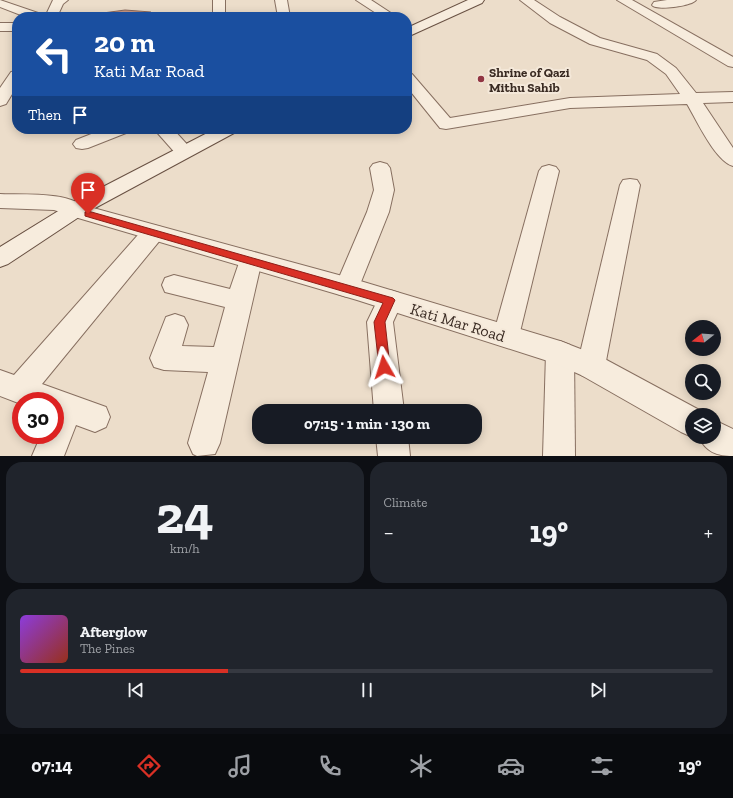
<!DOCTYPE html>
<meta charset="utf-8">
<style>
body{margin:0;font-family:"Zilla Slab",serif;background:#20242c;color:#f1f3f6;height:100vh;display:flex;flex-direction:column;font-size:15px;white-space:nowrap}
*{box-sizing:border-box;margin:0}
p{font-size:13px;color:#9ea1a6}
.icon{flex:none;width:22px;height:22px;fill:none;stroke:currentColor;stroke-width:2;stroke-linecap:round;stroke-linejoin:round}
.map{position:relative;height:456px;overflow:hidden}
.details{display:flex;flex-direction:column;gap:6px;padding:6px;background:#0d0f14;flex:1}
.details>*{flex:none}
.hud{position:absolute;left:12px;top:12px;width:400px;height:122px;border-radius:16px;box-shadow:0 2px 10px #0003;background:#1a4fa0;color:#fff;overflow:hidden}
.needle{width:26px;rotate:253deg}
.controls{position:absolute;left:685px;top:320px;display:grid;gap:8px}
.controls a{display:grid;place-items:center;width:36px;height:36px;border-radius:50%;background:#171b24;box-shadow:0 2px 10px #0003;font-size:20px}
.speed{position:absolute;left:12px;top:392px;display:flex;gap:8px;font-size:20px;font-weight:700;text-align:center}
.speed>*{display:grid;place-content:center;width:52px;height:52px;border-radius:50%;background:#171b24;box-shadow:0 2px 10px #0003;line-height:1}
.speed .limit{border:6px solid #d22;background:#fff;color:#111}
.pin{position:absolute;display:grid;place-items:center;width:34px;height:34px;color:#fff;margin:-41px -17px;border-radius:50% 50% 50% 0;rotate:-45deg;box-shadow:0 0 4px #0007}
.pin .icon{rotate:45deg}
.me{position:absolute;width:44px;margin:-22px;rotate:354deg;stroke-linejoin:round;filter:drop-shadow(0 0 3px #0008)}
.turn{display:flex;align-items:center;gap:14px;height:84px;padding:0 16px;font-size:18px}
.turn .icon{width:52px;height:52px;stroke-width:2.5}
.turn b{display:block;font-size:28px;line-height:34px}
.then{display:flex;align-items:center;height:38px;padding:0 16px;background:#0003;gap:8px;font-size:15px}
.big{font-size:30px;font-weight:700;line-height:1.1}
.details .tile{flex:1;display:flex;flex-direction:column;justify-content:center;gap:6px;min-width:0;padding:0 14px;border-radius:16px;background:#20242c}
.details .dial{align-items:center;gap:0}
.dial b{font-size:52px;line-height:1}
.song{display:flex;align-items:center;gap:12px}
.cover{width:48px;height:48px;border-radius:6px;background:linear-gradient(135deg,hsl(270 70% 55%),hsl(10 70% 35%))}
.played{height:4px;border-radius:2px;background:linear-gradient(90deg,#d93025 30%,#363941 30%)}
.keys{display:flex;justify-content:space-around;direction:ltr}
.heat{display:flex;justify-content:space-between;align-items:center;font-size:22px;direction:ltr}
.details .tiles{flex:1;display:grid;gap:6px;grid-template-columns:1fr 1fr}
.tile:last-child{grid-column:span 2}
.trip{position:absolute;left:252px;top:404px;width:230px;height:40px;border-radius:16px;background:#171b24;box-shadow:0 2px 10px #0003;font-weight:700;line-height:40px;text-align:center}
.tabs{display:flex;height:64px;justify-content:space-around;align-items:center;background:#090b0e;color:#9ea1a6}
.tabs .icon{width:28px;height:28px}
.tabs .on{color:#d93025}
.tabs b{font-size:18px;color:#f1f3f6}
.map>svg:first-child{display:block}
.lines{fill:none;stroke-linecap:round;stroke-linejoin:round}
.minor-casing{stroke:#876f60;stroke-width:2}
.tertiary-casing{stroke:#876f60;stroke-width:2}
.secondary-casing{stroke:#695143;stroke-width:2}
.minor{fill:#f7ecdd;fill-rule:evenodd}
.tertiary{fill:#f7ecdd;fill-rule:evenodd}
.secondary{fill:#f7ecdd;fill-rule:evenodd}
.shaded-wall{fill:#8b695c}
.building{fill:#c79683;stroke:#8b695c}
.route{fill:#d93025;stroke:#8d1f18}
.poi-dot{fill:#913542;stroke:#f4e8d9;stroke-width:1.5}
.labels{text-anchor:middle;stroke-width:4;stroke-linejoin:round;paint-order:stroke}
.far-poi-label{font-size:13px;font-weight:bold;fill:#392a22;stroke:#f4e8d9;text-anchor:start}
.street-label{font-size:16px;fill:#392a22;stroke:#f4e8d9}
</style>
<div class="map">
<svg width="733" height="456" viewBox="0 0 733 456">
<rect width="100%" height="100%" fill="#ecddca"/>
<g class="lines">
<g class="minor-casing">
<g id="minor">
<path d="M53,0H68L63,4L57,17H45Z"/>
<path d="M213,0H225V13L223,16L219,17L213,13Z"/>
<path d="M275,0H287L290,17H278Z"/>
<path d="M356,0H371L397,17H382Z"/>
<path d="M520,0H534L560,17L600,38L657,54L676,68L696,93L733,92V102L703,103L733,148V166C715,161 696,119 687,104L570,108L446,129L440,128L407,87V72L412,74L450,118L570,98L680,94L666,74L647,60L590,44L550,23Z"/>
<path d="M617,0H632L733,57V67L728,66Z"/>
<path d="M667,0H696C692,6 656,11 652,5L654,2Z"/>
<rect x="0" y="23" width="17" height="8"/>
<path d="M17,71V86L6,104L0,106V88L11,72Z"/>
<path d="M104,129H129L126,133L88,148L82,149L76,148L73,144L76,140Z"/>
<path d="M380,162L387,164L390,168L394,190L389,212L359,287L356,294L347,297L338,294L335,287L367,212L374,190L370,168L373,164Z"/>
<path d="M549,165L556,167L559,171L519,336L515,344L506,347L497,344L493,336L539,171L542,167Z"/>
<path d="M630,179L637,180L640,185L605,366L601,375L591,379L581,375L577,366L620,185L623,180Z"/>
<path d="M0,194C21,195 74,191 86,210L82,215L75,217L54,210L0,208Z"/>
<path d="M153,225L161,227L164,233L161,239L42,384L106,407L110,417L106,427L95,432L76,425L64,456H32L41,435H55V401H21V404L0,396V370L14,375L145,227Z"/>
<path d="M250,251L258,254L262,260L220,443L215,454L197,456L193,454L188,443L208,372L164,370L154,367L150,358L166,317L175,314L184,317L188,325L182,346L214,347L225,307L165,292L162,285L165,278L174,275L230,289L242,254Z"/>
<path d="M390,290L399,293L403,300L393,322L404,411H374L367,322L381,293Z"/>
<path d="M560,341L570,345L574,353L575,456H543L546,353L550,345Z"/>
<path d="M376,437H408L410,456H378Z"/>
</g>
</g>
<g class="tertiary-casing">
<g id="tertiary">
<path d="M0,0L41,14L43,17H26L0,7Z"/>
<path d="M154,129H173L193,151L191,155L184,157L177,155Z"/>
<path d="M75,203L357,280L560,341L601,357L703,412L704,415H692V437L681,432L581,375L554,363L357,300L68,215L64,210L68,205Z"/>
<path d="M714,420L733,429V456C717,456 706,452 699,437H714Z"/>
</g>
</g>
<g class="secondary-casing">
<g id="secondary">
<path d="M468,0H484L482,3L407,37V28Z"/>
<path d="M215,129H237L234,133L82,215L8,264L0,267V247L68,205Z"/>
</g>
</g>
<use href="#minor" class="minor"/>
<use href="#tertiary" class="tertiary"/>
<use href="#secondary" class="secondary"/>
</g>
<path class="shaded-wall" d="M151,12L152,17H149Z"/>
<path class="building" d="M125,10L151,12L149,17H102L103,13Z"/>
<path class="route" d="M88,211L393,298L395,300L385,322L390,367L389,370L384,372L380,370L379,367L374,322L383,303L85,216V212Z"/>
<circle class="poi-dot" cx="481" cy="79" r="4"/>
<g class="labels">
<g class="far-poi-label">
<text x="489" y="77">Shrine of Qazi<tspan x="489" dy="15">Mithu Sahib</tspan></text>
</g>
<g class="street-label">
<text transform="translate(458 322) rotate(17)" y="6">Kati Mar Road</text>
</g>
</g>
</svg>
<div class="controls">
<a><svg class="needle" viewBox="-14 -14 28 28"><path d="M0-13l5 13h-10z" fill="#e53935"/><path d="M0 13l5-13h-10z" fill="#9ea1a6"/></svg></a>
<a><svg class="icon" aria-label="search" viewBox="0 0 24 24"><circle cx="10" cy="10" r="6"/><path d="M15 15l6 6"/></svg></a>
<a><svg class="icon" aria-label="layers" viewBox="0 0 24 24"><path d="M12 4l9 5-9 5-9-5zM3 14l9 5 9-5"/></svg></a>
</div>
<div class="speed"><div class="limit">30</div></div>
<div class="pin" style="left:88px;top:214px;background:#d93025"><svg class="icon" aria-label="arrive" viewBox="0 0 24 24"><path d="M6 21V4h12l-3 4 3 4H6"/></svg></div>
<svg class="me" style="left:384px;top:367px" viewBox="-20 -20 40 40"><path d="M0-17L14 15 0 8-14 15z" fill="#d93025" stroke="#fff" stroke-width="4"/></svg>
<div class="trip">07:15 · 1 min · 130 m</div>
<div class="hud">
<div class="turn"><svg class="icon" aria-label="left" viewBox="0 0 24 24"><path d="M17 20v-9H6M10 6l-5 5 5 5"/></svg><div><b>20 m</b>Kati Mar Road</div></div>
<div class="then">Then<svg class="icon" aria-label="arrive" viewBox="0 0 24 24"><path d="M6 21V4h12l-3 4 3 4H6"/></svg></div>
</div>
</div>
<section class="details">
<div class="tiles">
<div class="tile dial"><b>24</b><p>km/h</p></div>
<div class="tile"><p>Climate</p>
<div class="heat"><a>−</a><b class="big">19°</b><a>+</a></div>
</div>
<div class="tile">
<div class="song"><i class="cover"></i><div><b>Afterglow</b><p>The Pines</p></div></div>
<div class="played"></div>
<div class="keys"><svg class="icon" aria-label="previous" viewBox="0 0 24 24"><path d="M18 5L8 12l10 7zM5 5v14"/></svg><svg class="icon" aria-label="pause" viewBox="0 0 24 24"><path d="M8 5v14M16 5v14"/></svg><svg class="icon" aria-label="next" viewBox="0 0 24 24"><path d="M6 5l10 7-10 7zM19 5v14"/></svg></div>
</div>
</div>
</section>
<nav class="tabs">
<b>07:14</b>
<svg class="icon on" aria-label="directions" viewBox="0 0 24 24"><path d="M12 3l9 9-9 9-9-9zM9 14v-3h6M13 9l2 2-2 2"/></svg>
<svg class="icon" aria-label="music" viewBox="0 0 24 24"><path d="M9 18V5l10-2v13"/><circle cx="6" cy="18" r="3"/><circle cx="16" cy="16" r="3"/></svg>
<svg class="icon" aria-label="phone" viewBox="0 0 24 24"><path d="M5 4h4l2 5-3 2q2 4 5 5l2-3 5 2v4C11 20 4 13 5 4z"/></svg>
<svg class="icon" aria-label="climate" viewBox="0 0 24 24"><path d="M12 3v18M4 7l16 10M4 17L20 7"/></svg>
<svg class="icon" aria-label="car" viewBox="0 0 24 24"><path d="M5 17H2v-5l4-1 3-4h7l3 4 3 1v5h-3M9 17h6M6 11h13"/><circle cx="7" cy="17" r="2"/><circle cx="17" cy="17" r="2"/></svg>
<svg class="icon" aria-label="filters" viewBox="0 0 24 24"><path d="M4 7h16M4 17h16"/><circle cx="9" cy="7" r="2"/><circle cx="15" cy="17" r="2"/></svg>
<b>19°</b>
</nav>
